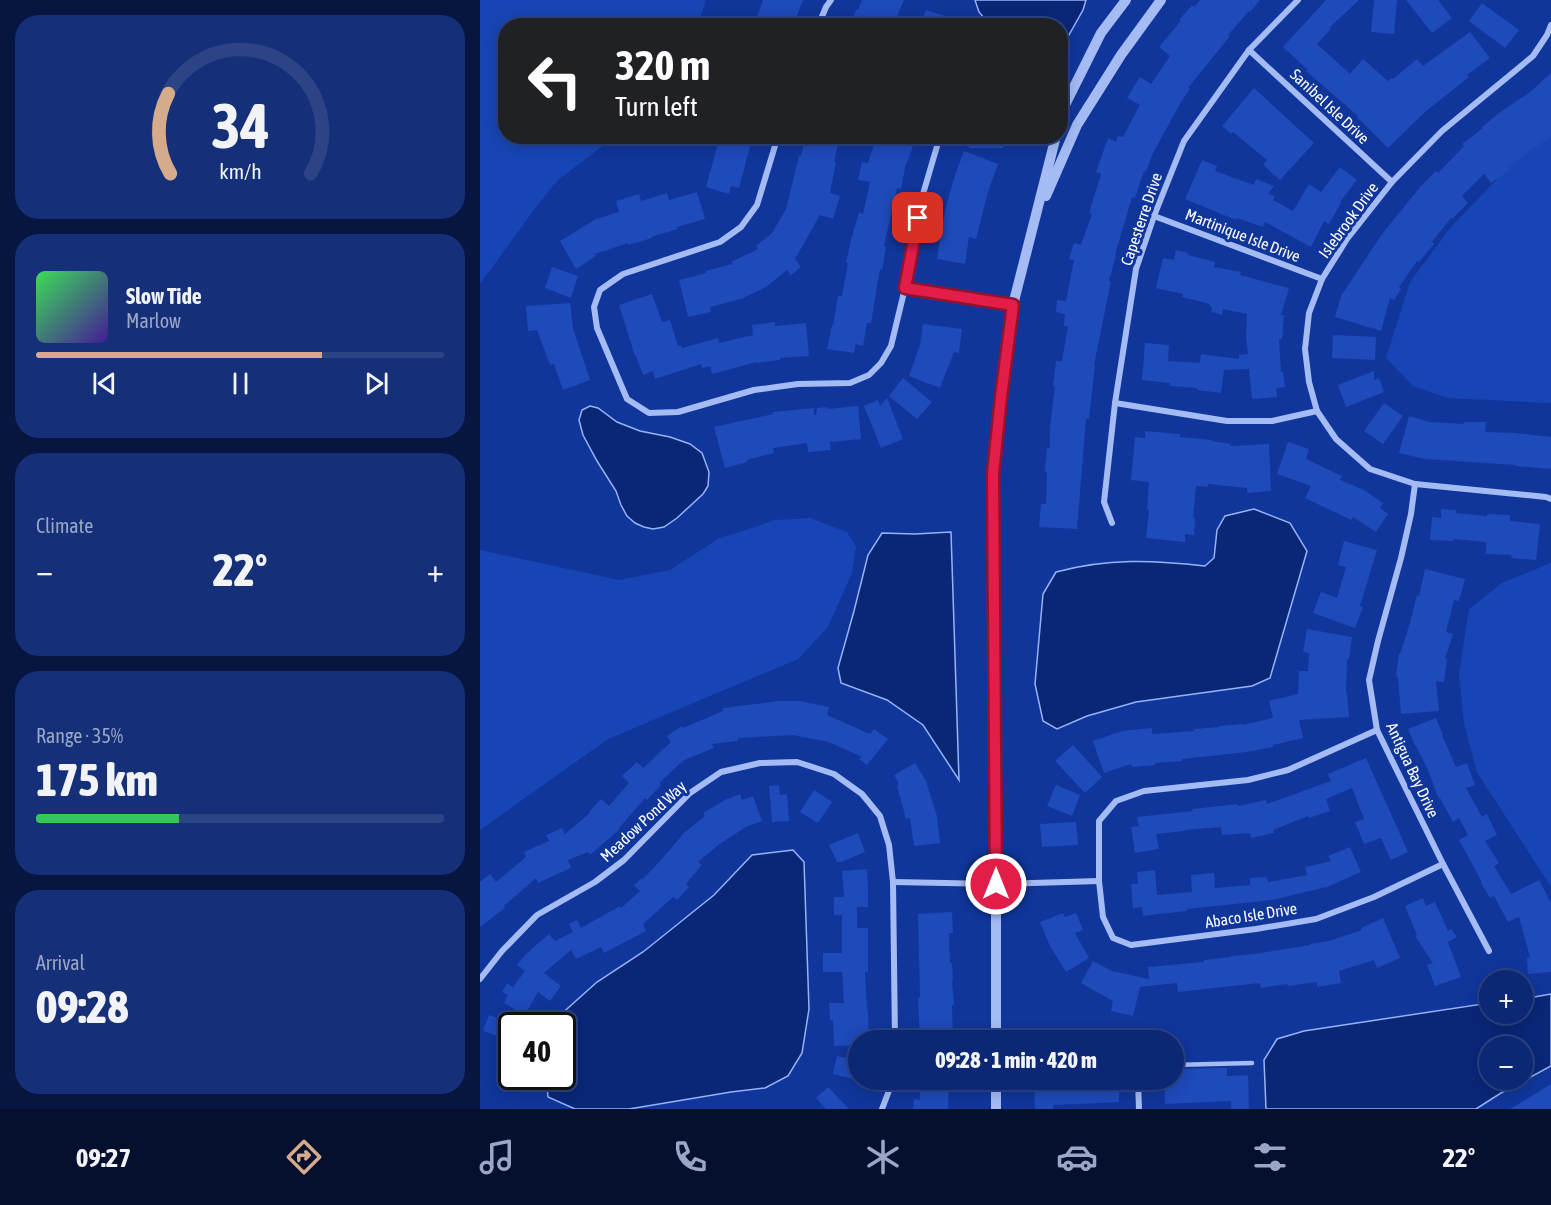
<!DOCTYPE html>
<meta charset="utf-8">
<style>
body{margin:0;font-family:"Asap Condensed",sans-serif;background:#153079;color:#f1f3f6;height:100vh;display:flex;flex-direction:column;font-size:22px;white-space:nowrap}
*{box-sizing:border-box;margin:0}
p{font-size:20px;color:#9aa6c5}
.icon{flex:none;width:33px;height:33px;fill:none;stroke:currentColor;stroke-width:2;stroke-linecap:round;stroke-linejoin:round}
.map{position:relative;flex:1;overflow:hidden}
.sheet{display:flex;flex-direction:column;gap:15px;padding:15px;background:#071640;width:480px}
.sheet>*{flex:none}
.banner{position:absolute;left:18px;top:18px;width:570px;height:126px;border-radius:24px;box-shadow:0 3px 15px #0003,0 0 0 2px #2c4486;background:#202124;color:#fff;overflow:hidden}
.buttons{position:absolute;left:999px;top:970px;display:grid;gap:12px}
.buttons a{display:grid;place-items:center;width:54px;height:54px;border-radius:50%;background:#0c2874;box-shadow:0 3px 15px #0003,0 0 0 2px #2c4486;font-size:30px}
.speed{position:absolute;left:18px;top:1012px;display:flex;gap:12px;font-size:30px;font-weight:700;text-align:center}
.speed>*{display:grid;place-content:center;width:78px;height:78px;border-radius:50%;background:#0c2874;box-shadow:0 3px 15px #0003,0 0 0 2px #2c4486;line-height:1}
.speed .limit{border:3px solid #111;border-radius:9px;background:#fff;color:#111}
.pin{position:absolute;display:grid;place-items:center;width:51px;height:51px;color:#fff;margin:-26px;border-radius:12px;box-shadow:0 3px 9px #0006}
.me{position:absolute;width:66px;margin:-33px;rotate:0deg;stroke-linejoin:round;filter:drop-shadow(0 0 4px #0008)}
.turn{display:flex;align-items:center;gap:21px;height:126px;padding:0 18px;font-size:27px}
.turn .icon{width:78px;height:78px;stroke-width:2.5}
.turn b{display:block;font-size:42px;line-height:51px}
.big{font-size:45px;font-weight:800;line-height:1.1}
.sheet .widget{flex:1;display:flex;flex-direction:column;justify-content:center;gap:9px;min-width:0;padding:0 21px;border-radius:24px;background:#153079}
.sheet .dial{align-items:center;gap:0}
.dial svg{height:156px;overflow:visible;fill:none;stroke:#2c4486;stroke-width:7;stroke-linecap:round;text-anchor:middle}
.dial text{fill:#f1f3f6;stroke:none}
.song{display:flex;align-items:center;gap:18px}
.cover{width:72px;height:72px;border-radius:9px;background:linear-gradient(135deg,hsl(130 70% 55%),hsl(260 70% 35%))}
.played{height:6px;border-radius:3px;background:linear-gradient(90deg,#d6ab8b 70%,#2c4486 70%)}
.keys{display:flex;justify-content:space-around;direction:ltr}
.heat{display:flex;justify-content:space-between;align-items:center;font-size:33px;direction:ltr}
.charge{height:9px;border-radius:4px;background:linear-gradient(90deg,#34c759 35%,#2c4486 0)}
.trip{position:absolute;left:368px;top:1030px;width:336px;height:60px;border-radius:30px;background:#0c2874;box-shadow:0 3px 15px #0003,0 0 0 2px #2c4486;font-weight:800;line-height:60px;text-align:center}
.dock{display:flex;height:96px;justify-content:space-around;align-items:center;background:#05102e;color:#9aa6c5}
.dock .icon{width:42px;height:42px}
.dock .on{color:#d6ab8b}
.dock b{font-size:27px;color:#f1f3f6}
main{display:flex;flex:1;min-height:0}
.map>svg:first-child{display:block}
.green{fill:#1845b5}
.water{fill:#0a2677;stroke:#96b3f8;stroke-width:1.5;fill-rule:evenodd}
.building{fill:#1e4aba}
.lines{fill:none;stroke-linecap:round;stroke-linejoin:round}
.service{stroke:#a4bbf4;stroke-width:4.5}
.minor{stroke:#a4bbf4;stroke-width:6}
.tertiary{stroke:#a4bbf4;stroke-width:10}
.route-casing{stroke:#92132f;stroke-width:15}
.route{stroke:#e11d48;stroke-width:10}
.labels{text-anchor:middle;stroke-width:6;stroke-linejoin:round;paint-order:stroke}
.street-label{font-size:16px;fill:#fff;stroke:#10369b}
</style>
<main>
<section class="sheet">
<div class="widget dial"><svg viewBox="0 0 100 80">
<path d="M14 69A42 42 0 1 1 86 69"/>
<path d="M14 69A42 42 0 0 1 13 28" stroke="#d6ab8b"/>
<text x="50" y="56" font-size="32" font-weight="700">34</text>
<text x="50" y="72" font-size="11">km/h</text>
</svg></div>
<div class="widget">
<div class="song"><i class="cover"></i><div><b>Slow Tide</b><p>Marlow</p></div></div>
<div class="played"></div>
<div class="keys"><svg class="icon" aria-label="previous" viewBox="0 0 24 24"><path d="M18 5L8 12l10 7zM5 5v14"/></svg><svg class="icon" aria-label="pause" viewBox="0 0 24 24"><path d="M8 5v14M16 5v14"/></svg><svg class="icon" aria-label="next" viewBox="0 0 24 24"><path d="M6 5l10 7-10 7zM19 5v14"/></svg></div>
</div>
<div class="widget"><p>Climate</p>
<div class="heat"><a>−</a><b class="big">22°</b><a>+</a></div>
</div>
<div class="widget"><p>Range · 35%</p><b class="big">175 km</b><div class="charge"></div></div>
<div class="widget"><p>Arrival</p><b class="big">09:28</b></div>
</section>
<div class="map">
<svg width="1071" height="1109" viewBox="0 0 1071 1109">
<rect width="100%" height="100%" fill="#10369b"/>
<g class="green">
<path d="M0,0H226L218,25L26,26V136L132,137L129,141L78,180L59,203L0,284Z"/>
<path d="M1071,131V403L968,398L933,386L906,358L930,282L971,227L1024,172Z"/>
<path d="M330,518L367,532L376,547L372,573L348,627L318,659L128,739L0,830V550L139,580L190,570L238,539L295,520Z"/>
<path d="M1071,563V887L997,772L984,723L979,674L989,609L1022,583Z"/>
</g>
<g class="water">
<path d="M495,0H606L603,10L581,49L580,26L510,25L499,12Z"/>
<path d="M110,406L118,408L137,422L160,431L190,437L210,444L222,453L229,472L228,486L223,494L197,518L184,527L173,529L164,527L155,523L147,516L141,505L136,491L117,461L103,435L99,420L102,410Z"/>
<path d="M774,509L810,523L827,551L790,678L772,686L656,702L607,716L577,729L563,721L555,684L563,594L576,572C628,558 673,560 725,566L734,558L737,530L745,516Z"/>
<path d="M471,532L479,780L443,725L407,700L361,683L358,668L374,611L388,555L402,533L435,534Z"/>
<path d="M313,850L324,862L329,1009L322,1053L308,1076L285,1088L251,1092L149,1109H95L68,1097L66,1077H82V1026H73L78,1017L117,982L163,952L234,895L272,855Z"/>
<path d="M1071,994V1066L1021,1093L996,1109H786L784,1060L797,1039L824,1031L1009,1003L1010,1014H1042L1043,999ZM1010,1047H1042V1080H1010Z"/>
</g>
<g class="building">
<path d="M283,0H323L313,26H274Z"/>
<path d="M382,0H424L415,21L405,17L402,26H370L376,10H378Z"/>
<path d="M720,0H780L770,12L769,11L748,35L750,36L708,88L710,89L701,102L673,153L666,172L664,171L655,198L652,197L635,255H636L629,281H631L614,365H615L609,419H606L597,529L559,527L561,504H566L567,472L565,471L567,448H570V427L575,386H573L576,361H582L588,326H584L585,314L576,312L577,300L586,301L594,260L589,259L594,243L601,245L612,214L609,213L621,174L616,172L628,138L636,142L638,136L643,137L660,105L647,98L660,77L671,84L690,56L679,47L701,21L699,20L712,5L714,7Z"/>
<path d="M846,0H879L849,28L851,29L837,44L870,74L883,59L908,81L912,78L913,79L937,59L943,66L990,32L1010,58L987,75L989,77L945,112L908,148L877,117L878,116L826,71L828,70L803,47Z"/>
<path d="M894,0H917L914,34L891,32Z"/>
<path d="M926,0H958L972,18L952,33Z"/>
<path d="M1002,3L1039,30L1025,48L989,21Z"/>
<path d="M446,10L468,17L465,26H440Z"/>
<path d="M1071,73V137L1054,148V147L1029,168L1030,170L1011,183L1004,174L982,196L988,203L972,219L971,218L952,242L954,244L939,262L937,261L919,287L921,289L914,300L910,298L901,331L855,317L861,296L902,234L940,187L956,171L958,173L984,146L982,144L1003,128L1002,127L1023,110L1050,92Z"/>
<path d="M774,88L834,143L800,180L783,165L787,160L753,132L751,134L742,126Z"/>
<path d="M240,136H263L272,139L259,188L251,186L249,194L226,187Z"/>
<path d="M326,136H360L354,162H356L350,193L360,196L353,219L340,215L315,259L321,267L311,275L307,270L286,287L261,299L230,307L231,312L208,317L199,280L226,273V271L253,264L251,262L278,249L276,246L292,233L306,209L319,156H321Z"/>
<path d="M397,136H424L435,140L427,163H426L421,189L417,188L404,246L406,247L402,270L400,269L391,323H387L383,346L376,344L374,353L347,349L352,325L353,326L358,296H362L368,263H366L371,240L379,212L383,214L390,182L378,180L382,162L388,163Z"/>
<rect x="489" y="136" width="34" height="12"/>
<path d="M484,151L518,164L508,192L496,239L489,237L485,264L457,259L461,230L466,207L475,175Z"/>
<path d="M722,160L737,166L735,171L774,185L776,179L794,186L788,194L795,196L793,200L813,211L829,184L841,192L860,167L877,180L860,202L861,203L849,224L844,221L831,247L785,222L783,227L757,218L756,220L705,199Z"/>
<path d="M217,192L225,219L197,227L198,229L171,237L172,238L148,245V243L115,254L116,256L96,269L80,241L116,219L139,212L136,201L159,194L161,201L187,193L189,200Z"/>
<path d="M696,250L708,253V255L735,262L734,267L761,272L760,275L809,288L801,315H804L802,339H799L801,372H803L805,387L796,388L797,397L772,399L769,369L744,370L741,393L717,390V388L690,386V383L662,380L665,343L689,345L688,361L720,363L721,354L759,359V355L768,354L766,336L767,314L743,309L742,315L731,312L732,307L729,306L730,304L702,297L703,294L676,288L683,258L694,260Z"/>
<path d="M72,267L98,276L91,298L65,288Z"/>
<path d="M172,294L182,322L190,320L198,346L201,345L202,348L238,338L239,343L273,335L272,325L295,322V326L326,323L329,356L300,358V360L277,363V362L232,374L230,366L222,368L221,364L175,379L173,371L163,375L156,356H155L139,305Z"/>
<path d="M90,303L93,328L110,380L83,390L74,364L70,365L57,330L48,331L46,306Z"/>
<path d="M443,324L482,329L479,353L474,352L460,388L429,376L440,345Z"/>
<path d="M853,335L896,337L895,360L852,358Z"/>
<path d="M894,371V380L899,378L904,392L866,407L858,385Z"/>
<path d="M423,378L452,402L437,419L409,396Z"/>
<path d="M407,398L423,439L401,448L384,406L398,400L400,406Z"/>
<path d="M904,403L923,416L903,444L884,431Z"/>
<path d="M378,406L381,439L350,442L351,450L328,452L327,443L293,448L294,453L267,460V462L245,468L234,427L293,414V412L334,408V415H336L337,408L347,407L348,409Z"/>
<path d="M929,416L949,422L984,424V422H1006L1005,432L1034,433L1071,437V469L1035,466V465L945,459L919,453Z"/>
<path d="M665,431L700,434V437L732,440V441L751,444L750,446L789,444L791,491L767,493V488L728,484V487L716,486L713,518H715L714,535L705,534V542L666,538L669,510H667L669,482L651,480L655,437L665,438Z"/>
<path d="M808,442L829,449L826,459L862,476L860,480L884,490L903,503L900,508L908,514L896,532L873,517L871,520L825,498L831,486L797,474Z"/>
<path d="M961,509L976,510V513L1007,516V514L1030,515V521L1060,524L1056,560L1031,558L1032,555L1006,554V542L974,539V541L950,540L952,517L961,518Z"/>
<path d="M864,541L897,550L880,606L883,607L875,628L833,613L841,592L857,598L866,567L858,565Z"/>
<path d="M945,569L985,579L979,601L974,600L966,632L973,634L965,659H967L964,682L956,681L959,711L921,714L918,677L916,676L919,653L920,654L930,623L937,595L939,596Z"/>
<path d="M827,629L872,637L869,659H867L866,693H867L869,717L819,720L823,738L793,745V747L767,752L702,759V761L675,763V765L652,767L651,764L624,773L613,741L642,731L672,728V734L714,731V729L739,727V726L762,724V725L793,718L789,701L818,694L819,671H828L829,653L823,652Z"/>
<path d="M299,701H320L349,707L347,715L390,734L394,729L408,739L387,765L379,759L382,757L349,742L313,735L258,738V741L232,744L234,748L204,760L179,783L181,785L167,800L165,798L139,828L140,829L110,855L108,852L88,860L91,868L58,883L56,878L24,906L25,908L0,927V882L10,874L16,882L46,857L44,852L69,841L66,835L82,828L85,834L110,813L109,812L121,799L129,806L149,783L142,776L157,762L163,768L191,742L187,736L202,726L203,728L243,711V708Z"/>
<path d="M956,718L963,735H962L976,767L987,763L995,785L986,788L1002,817L1007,814L1017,835L1005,841L1019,863L1014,866L1031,894L1059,880L1071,903V972L1048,974L1047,958L1050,957L1039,917L1028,922L1014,896L1010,898L1001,883L1002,882L979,840L988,835L979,818L973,822L960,798L959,799L947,768L936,746H935L928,729Z"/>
<path d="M593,745L622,777L605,793L575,761Z"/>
<path d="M886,758L928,852L911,860L901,838L884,844L875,822L884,819L872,788L846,799L850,811L829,818L828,816L793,830L794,833L771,838L770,833L742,835L741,827L705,830V831L676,834L679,849L655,853L651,827L659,826L657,817L713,811L712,809L758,804V806L786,800L787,804L851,781L848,774Z"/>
<path d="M435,763L446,781L457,816L460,843L434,846L430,818L426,819L417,786L419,784L414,775Z"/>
<path d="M299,785L300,795L307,794L309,821L292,822L289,786Z"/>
<path d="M576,785L600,795L592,816L567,806Z"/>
<path d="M334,790L352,802L338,823L320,812Z"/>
<path d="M260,794L262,800L273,796L282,821L266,827L241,843L218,862L222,865L206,884L209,887L197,900L193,897L163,924L166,931L124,953L121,947L96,959L91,950L64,973L81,986L70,1001L58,992L45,1015L24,1003L28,995L22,992L27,983L33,987L45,971L37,965L47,953L69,934L75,941L93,932L89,924L97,920L101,928L140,906L141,908L160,891L154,885L162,878L163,879L180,861L204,833L225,816L223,813L245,800Z"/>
<path d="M596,822L598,845L562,847L560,824Z"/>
<path d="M378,833L385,852L361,862H357L349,845Z"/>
<path d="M870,847L881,872L847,887L792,900L707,909V911L678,914L663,916L662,907L653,908L651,884H658L657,872L675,870L677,895L712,892L711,875L734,873L735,888L770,885V878L787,877L788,882L827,875L825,867L851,861L848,856Z"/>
<path d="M387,869L388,888V907H377V928H388V972H385L387,1011H388L389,1041H378V1045L354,1046L353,1020H350L349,1003H364L362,972H343V953H362V915H354V897H364L362,871Z"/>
<path d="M943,898L946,906L955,902L968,931L971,929L977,937L968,942L981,977L955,986L947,965L953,963L935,936L937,935L925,906Z"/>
<path d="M472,912L473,933H469L470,963H472L473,981H472L474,1005H472L473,1041H440L438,998L440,997L438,914Z"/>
<path d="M583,913L585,917L596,913L603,930L595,933L609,958L586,972L570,946L560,922Z"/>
<path d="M903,918L920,958L897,968L894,960L859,971L861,983L837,987V982L808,986L807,984L781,988L780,983L698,992L697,983L660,987L653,1016L631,1011L633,1001L601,983L613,961L632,971L669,979L668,967L724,962V960L751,957L750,956L775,954L830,945V944L849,941L882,930L881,928Z"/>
<path d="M9,1015L32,1023V1041L3,1031Z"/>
<path d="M357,1056L378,1061V1080L353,1074Z"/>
<path d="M747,1068V1076L768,1075L769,1109H751V1101L685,1104L684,1080H693V1069Z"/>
<path d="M440,1080H469L468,1109H433L434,1099L440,1100Z"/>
<path d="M554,1080H639V1102L573,1105V1109H555Z"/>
<path d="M1071,1084V1109H1030L1060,1091Z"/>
<path d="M348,1087L369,1109H346L336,1098Z"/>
</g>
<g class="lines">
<path class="service" d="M693,1065L772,1063"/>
<g class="minor">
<path d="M1071,25L1067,35L1053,56L962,131L912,182L867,239L842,279L829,313L825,349L829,382L837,411L856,439L890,469L935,484L1066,497L1071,499"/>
<path d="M338,26L346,7L351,0"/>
<path d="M769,50L912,182"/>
<path d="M298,136L277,205L261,227L240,242L143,274L120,290L114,307L117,328L147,399L169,413L198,412L274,390L318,384L370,383L389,375L401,363L411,346L425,288L443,194L460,136"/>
<path d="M674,216L842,279"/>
<path d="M425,288L533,305"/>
<path d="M635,403L747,421H792L837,411"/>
<path d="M935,484L931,514L921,558L898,641L889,680L897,730L963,864L1009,951"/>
<path d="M632,523L624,502L635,403L656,269L674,216L704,141L769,50L818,0"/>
<path d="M897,730L808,770L768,780L664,791L636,801L619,821V881L623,917L633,938L651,945L776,929L836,919L894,897L963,864"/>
<path d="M413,882L516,884L619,881"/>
<path d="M0,979L22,951L57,915L115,882L144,860L210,793L241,772L280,763L317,762L354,774L382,794L400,816L409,845L413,882L415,1041"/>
<path d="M658,1080L659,1109"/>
<path d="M402,1109L410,1088L411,1080"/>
</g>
<g class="tertiary">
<path d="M580,120L583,109L621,33L646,0"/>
<path d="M566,196L597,125L641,55L681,0"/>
<path d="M516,1041V884L513,474L521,397L533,305L576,136"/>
<path d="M516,1109V1080"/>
</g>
</g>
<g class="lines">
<g class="route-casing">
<path id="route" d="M438,218L425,288L533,305L521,397L513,474L516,884"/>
</g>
<use href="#route" class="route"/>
</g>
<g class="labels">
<g class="street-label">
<text transform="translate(850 106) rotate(43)" y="6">Sanibel Isle Drive</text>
<text transform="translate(661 219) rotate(-71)" y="6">Capesterre Drive</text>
<text transform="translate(868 220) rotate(-54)" y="6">Islebrook Drive</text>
<text transform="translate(763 235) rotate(21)" y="6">Martinique Isle Drive</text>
<text transform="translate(933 770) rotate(65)" y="6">Antigua Bay Drive</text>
<text transform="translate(163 821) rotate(-43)" y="6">Meadow Pond Way</text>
<text transform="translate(771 915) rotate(-9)" y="6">Abaco Isle Drive</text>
</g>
</g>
</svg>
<div class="buttons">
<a>+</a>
<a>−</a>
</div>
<div class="speed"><div class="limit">40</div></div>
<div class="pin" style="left:438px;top:218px;background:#d93025"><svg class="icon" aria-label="arrive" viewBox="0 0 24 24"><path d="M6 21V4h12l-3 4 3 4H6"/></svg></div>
<svg class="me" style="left:516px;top:884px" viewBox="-20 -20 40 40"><circle r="17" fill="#e11d48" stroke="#fff" stroke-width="3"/><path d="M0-11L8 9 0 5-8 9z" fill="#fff"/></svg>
<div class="trip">09:28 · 1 min · 420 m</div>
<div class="banner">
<div class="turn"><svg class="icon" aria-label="left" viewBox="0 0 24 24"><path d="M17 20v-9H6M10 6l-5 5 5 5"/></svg><div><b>320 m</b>Turn left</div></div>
</div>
</div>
</main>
<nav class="dock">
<b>09:27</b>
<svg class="icon on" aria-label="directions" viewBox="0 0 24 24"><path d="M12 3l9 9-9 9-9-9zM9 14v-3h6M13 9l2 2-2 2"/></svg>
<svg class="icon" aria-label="music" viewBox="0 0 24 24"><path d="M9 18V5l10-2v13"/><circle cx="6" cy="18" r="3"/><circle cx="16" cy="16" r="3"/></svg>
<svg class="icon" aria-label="phone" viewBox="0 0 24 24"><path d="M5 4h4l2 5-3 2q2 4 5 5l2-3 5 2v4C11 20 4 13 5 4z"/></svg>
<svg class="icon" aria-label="climate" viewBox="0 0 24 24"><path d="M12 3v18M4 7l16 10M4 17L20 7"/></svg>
<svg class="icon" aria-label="car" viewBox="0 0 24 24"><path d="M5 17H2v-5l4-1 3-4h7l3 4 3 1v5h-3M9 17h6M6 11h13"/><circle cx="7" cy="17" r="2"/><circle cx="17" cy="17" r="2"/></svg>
<svg class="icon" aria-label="filters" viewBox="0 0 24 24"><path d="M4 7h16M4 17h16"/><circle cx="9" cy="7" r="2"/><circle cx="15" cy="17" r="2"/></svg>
<b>22°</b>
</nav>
